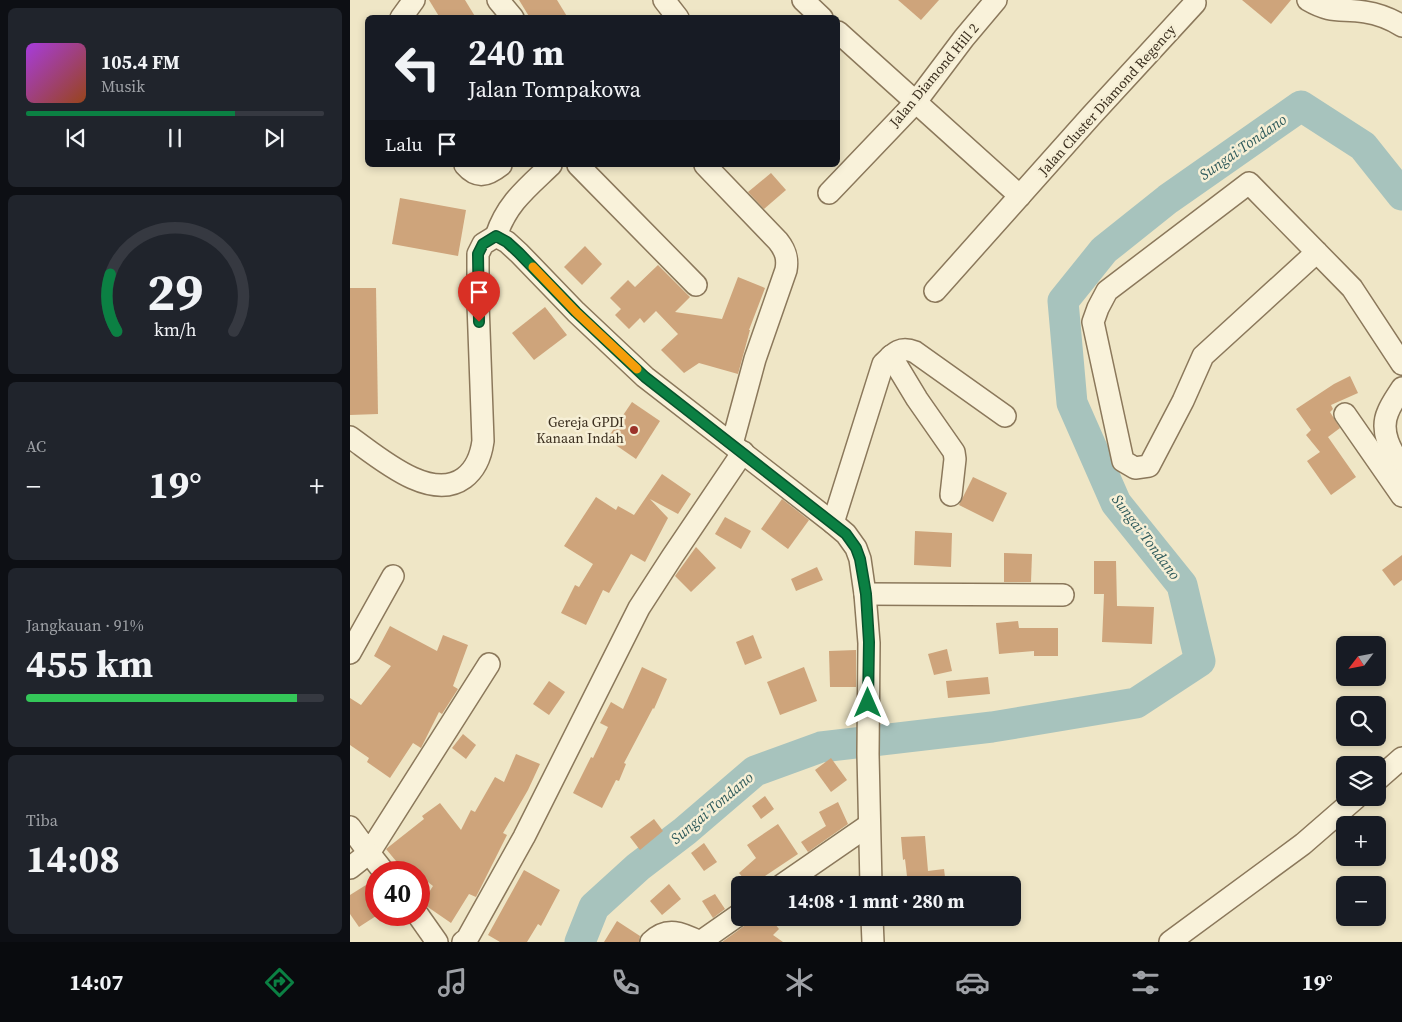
<!DOCTYPE html>
<html lang="id">
<meta charset="utf-8">
<style>
body{margin:0;font-family:"Source Serif 4",serif;background:#20242c;color:#f1f3f6;height:100vh;display:flex;flex-direction:column;font-size:19px;white-space:nowrap}
*{box-sizing:border-box;margin:0}
p{font-size:16px;color:#9ea1a6}
.icon{flex:none;width:28px;height:28px;fill:none;stroke:currentColor;stroke-width:2;stroke-linecap:round;stroke-linejoin:round}
.map{position:relative;flex:1;overflow:hidden}
.details{display:flex;flex-direction:column;gap:8px;padding:8px;background:#0d0f14;width:350px}
.details>*{flex:none}
.banner{position:absolute;left:15px;top:15px;width:475px;height:152px;border-radius:8px;box-shadow:0 2px 8px #0003;background:#171b24;color:#f1f3f6;overflow:hidden}
.needle{width:32px;rotate:238deg}
.buttons{position:absolute;left:986px;top:636px;display:grid;gap:10px}
.buttons a{display:grid;place-items:center;width:50px;height:50px;border-radius:8px;background:#171b24;box-shadow:0 2px 8px #0003;font-size:25px}
.speed{position:absolute;left:15px;top:861px;display:flex;gap:10px;font-size:25px;font-weight:700;text-align:center}
.speed>*{display:grid;place-content:center;width:65px;height:65px;border-radius:50%;background:#171b24;box-shadow:0 2px 8px #0003;line-height:1}
.speed .limit{border:8px solid #d22;background:#fff;color:#111}
.pin{position:absolute;display:grid;place-items:center;width:42px;height:42px;color:#fff;margin:-51px -21px;border-radius:50% 50% 50% 0;rotate:-45deg;box-shadow:0 0 5px #0007}
.pin .icon{rotate:45deg}
.me{position:absolute;width:55px;margin:-28px;rotate:0deg;stroke-linejoin:round;filter:drop-shadow(0 0 4px #0008)}
.turn{display:flex;align-items:center;gap:18px;height:105px;padding:0 20px;font-size:22px}
.turn .icon{width:65px;height:65px;stroke-width:2.5}
.turn b{display:block;font-size:35px;line-height:42px}
.then{display:flex;align-items:center;height:48px;padding:0 20px;background:#0003;gap:10px;font-size:19px}
.big{font-size:38px;font-weight:700;line-height:1.1}
.details .widget{flex:1;display:flex;flex-direction:column;justify-content:center;gap:8px;min-width:0;padding:0 18px;border-radius:8px;background:#20242c}
.details .dial{align-items:center;gap:0}
.dial svg{height:130px;overflow:visible;fill:none;stroke:#363941;stroke-width:7;stroke-linecap:round;text-anchor:middle}
.dial text{fill:#f1f3f6;stroke:none}
.song{display:flex;align-items:center;gap:15px}
.cover{width:60px;height:60px;border-radius:8px;background:linear-gradient(135deg,hsl(280 70% 55%),hsl(20 70% 35%))}
.played{height:5px;border-radius:2px;background:linear-gradient(90deg,#0b8043 70%,#363941 70%)}
.keys{display:flex;justify-content:space-around;direction:ltr}
.heat{display:flex;justify-content:space-between;align-items:center;font-size:28px;direction:ltr}
.charge{height:8px;border-radius:4px;background:linear-gradient(90deg,#34c759 91%,#363941 0)}
.trip{position:absolute;left:381px;top:876px;width:290px;height:50px;border-radius:8px;background:#171b24;box-shadow:0 2px 8px #0003;font-weight:700;line-height:50px;text-align:center}
.tabs{display:flex;height:80px;justify-content:space-around;align-items:center;background:#090b0e;color:#9ea1a6}
.tabs .icon{width:35px;height:35px}
.tabs .current{color:#0b8043}
.tabs b{font-size:22px;color:#f1f3f6}
main{display:flex;flex:1;min-height:0}
.map>svg:first-child{display:block}
.lines{fill:none;stroke-linecap:round;stroke-linejoin:round}
.river{stroke:#a7c3bd;stroke-width:31}
.building{fill:#cea47b}
.minor-casing{stroke:#8b785b;stroke-width:24}
.minor{stroke:#f9f2da;stroke-width:21}
.route-casing{stroke:#07532c;stroke-width:12}
.route{stroke:#0b8043;stroke-width:9}
.slow{stroke:#f59e0b;stroke-width:9}
.poi-dot{fill:#9b322a;stroke:#f6efd6;stroke-width:2}
.labels{text-anchor:middle;stroke-width:5;stroke-linejoin:round;paint-order:stroke}
.street-label{font-size:14px;fill:#3b2f1f;stroke:#f6efd6}
.poi-label{font-size:14px;fill:#3b2f1f;stroke:#f6efd6;text-anchor:end}
.water-label{font-size:15px;font-style:italic;fill:#2e5a5b;stroke:#f6efd6}
</style>
<main>
<section class="details">
<div class="widget">
<div class="song"><i class="cover"></i><div><b>105.4 FM</b><p>Musik</p></div></div>
<div class="played"></div>
<div class="keys"><svg class="icon" aria-label="previous" viewBox="0 0 24 24"><path d="M18 5L8 12l10 7zM5 5v14"/></svg><svg class="icon" aria-label="pause" viewBox="0 0 24 24"><path d="M8 5v14M16 5v14"/></svg><svg class="icon" aria-label="next" viewBox="0 0 24 24"><path d="M6 5l10 7-10 7zM19 5v14"/></svg></div>
</div>
<div class="widget dial"><svg viewBox="0 0 100 80">
<path d="M14 69A42 42 0 1 1 86 69"/>
<path d="M14 69A42 42 0 0 1 10 34" stroke="#0b8043"/>
<text x="50" y="56" font-size="32" font-weight="700">29</text>
<text x="50" y="72" font-size="11">km/h</text>
</svg></div>
<div class="widget"><p>AC</p>
<div class="heat"><a>−</a><b class="big">19°</b><a>+</a></div>
</div>
<div class="widget"><p>Jangkauan · 91%</p><b class="big">455 km</b><div class="charge"></div></div>
<div class="widget"><p>Tiba</p><b class="big">14:08</b></div>
</section>
<div class="map">
<svg width="1052" height="942" viewBox="0 0 1052 942">
<rect width="100%" height="100%" fill="#efe6c6"/>
<g class="lines">
<path class="river" d="M230,942L244,907L288,867L335,831L405,771L471,747L642,727L786,703L850,661L832,585L766,503L722,403L713,301L754,250L818,199L951,106L1013,146L1052,195"/>
</g>
<g class="building">
<path d="M79,0H115L126,18H90Z"/>
<path d="M169,0H207L218,18H180Z"/>
<path d="M548,0H589L571,20Z"/>
<path d="M892,0H941L921,24Z"/>
<path d="M421,173L436,190L414,209L398,192Z"/>
<path d="M50,198L116,210L108,256L42,244Z"/>
<path d="M235,246L252,264L232,285L214,267Z"/>
<path d="M308,265L340,297L325,312L372,319L388,277L415,288L399,330H400L388,374L349,363L334,373L311,350L328,334L306,311L294,323L290,318L279,329L265,315L271,309L260,298L278,280L285,287Z"/>
<path d="M0,288H26L28,414L0,415Z"/>
<path d="M195,307L217,335L184,360L162,333Z"/>
<path d="M1000,376L1008,393L981,405L983,409L980,412L990,428L978,437L1006,477L981,495L957,461L970,452L956,435L961,430L946,409L984,384Z"/>
<path d="M282,402L310,421L286,459L257,439Z"/>
<path d="M312,474L341,494L328,514L300,499L318,518L295,562L281,554L259,593L253,590L236,625L211,613L225,585L229,587L243,564L214,546L246,497L266,510L268,506L284,515Z"/>
<path d="M623,477L657,493L643,522L609,505Z"/>
<path d="M432,499L459,520L438,549L411,529Z"/>
<path d="M375,517L401,531L391,549L365,534Z"/>
<path d="M565,531L602,533L601,567L564,565Z"/>
<path d="M346,547L366,568L341,592L325,576Z"/>
<path d="M654,553L682,554L681,582H654Z"/>
<path d="M1052,555V580L1044,586L1032,570Z"/>
<path d="M744,561H766L767,606L804,607L802,644L752,642L754,594H744Z"/>
<path d="M467,567L473,580L446,591L441,579Z"/>
<path d="M668,621L669,628H708V656H684V651L649,654L646,623Z"/>
<path d="M40,626L87,651L93,635L118,645L103,686L108,689L92,714L89,712L71,748L63,743L40,778L17,762L19,758L0,745V698L11,705L41,666L24,656Z"/>
<path d="M403,635L412,658L395,665L386,642Z"/>
<path d="M597,649L602,671L584,675L578,654Z"/>
<path d="M506,650V687H480L479,651Z"/>
<path d="M292,667L317,679L304,709L303,708L274,763L276,764L269,781L266,780L252,808L223,793L241,757L243,758L258,727L250,723L261,702L273,709Z"/>
<path d="M454,667L467,701L430,715L417,682Z"/>
<path d="M638,677L640,694L598,698L596,681Z"/>
<path d="M199,681L215,692L199,715L183,704Z"/>
<path d="M113,734L126,745L116,759L102,748Z"/>
<path d="M166,754L190,764L178,790L153,833L157,835L126,897L119,894L101,923L72,903L83,886L69,875V872H65L54,864L51,867L36,849L74,819L72,816L90,803L111,830L121,810L125,812L145,777L154,782Z"/>
<path d="M481,758L497,780L481,792L465,770Z"/>
<path d="M415,796L424,809L411,819L402,806Z"/>
<path d="M488,802L498,824L458,852L451,842L476,826L469,812Z"/>
<path d="M304,819L313,831L290,850L280,837Z"/>
<path d="M428,824L448,854L412,878L418,885H399L389,873L406,858L397,845Z"/>
<path d="M575,836L578,871L594,869L596,885H558L555,859L553,860L551,837Z"/>
<path d="M354,843L367,862L354,871L341,853Z"/>
<path d="M174,870L210,890L191,926L188,924L177,942H150L138,935Z"/>
<path d="M24,880L26,881V916L9,927L0,914V895Z"/>
<path d="M319,884L331,899L312,915L300,901Z"/>
<path d="M365,894L375,909L363,918L352,901Z"/>
<path d="M402,918H420L429,929L423,935L433,942H372L397,924Z"/>
<path d="M267,921L290,936L289,942H254Z"/>
</g>
<g class="lines">
<g class="minor-casing">
<g id="minor">
<path d="M148,0L163,18"/>
<path d="M314,0L328,18"/>
<path d="M453,0L472,18"/>
<path d="M958,0C982,14 991,8 1015,12C1028,14 1041,19 1052,26"/>
<path d="M51,18L64,0"/>
<path d="M488,32L670,196"/>
<path d="M115,165C127,179 137,176 151,165"/>
<path d="M228,165L346,285"/>
<path d="M355,165L428,241C436,251 438,259 436,270L405,359L382,444"/>
<path d="M479,193L565,103L614,38L646,0"/>
<path d="M146,236C157,203 177,188 201,165"/>
<path d="M967,252L853,356L833,401L799,466L785,468L773,461L743,322L748,308L757,291L899,183L1002,288L1052,364"/>
<path d="M585,291L741,116L845,3"/>
<path d="M541,356L567,399L604,452L605,459L601,495"/>
<path d="M1052,388C1047,396 1041,404 1038,412C1029,432 1042,452 1052,468"/>
<path d="M995,414L1052,496"/>
<path d="M0,437C27,456 80,503 114,478C126,469 131,456 133,441L128,303V254L133,244L146,236L157,242L169,253L226,312L295,377L483,523L496,534L506,548L510,559L515,594L519,643L518,754L521,885"/>
<path d="M483,523L533,364C544,353 550,346 565,352L655,416"/>
<path d="M515,594L713,595"/>
<path d="M0,653L43,576"/>
<path d="M1028,779L1052,758"/>
<path d="M0,827L19,853L139,664"/>
<path d="M0,868L19,853L34,872"/>
<path d="M432,885L519,825"/>
<path d="M68,915L87,942"/>
<path d="M522,918L523,942"/>
<path d="M113,942L117,939L174,837L289,608L322,557L393,452"/>
<path d="M301,942C317,926 332,933 350,942L390,914"/>
<path d="M820,942L953,844L1006,798"/>
</g>
</g>
<use href="#minor" class="minor"/>
</g>
<g class="lines">
<g class="route-casing">
<path id="route" d="M129,322L128,254L133,244L146,236L157,242L169,253L226,312L295,377L496,534L506,548L510,559L516,594L519,642L518,703"/>
</g>
<use href="#route" class="route"/>
<path class="slow" d="M183,267L226,312L287,369"/>
</g>
<circle class="poi-dot" cx="284" cy="430" r="5"/>
<g class="labels">
<g class="street-label">
<text transform="translate(584 75) rotate(-50)" y="5">Jalan Diamond Hill 2</text>
<text transform="translate(757 100) rotate(-48)" y="5">Jalan Cluster Diamond Regency</text>
</g>
<g class="poi-label">
<text x="274" y="427">Gereja GPDI<tspan x="274" dy="16">Kanaan Indah</tspan></text>
</g>
<g class="water-label">
<text transform="translate(893 147) rotate(-35)" y="5">Sungai Tondano</text>
<text transform="translate(796 537) rotate(53)" y="5">Sungai Tondano</text>
<text transform="translate(362 808) rotate(-40)" y="5">Sungai Tondano</text>
</g>
</g>
</svg>
<div class="buttons">
<a><svg class="needle" viewBox="-14 -14 28 28"><path d="M0-13l5 13h-10z" fill="#e53935"/><path d="M0 13l5-13h-10z" fill="#9ea1a6"/></svg></a>
<a><svg class="icon" aria-label="search" viewBox="0 0 24 24"><circle cx="10" cy="10" r="6"/><path d="M15 15l6 6"/></svg></a>
<a><svg class="icon" aria-label="layers" viewBox="0 0 24 24"><path d="M12 4l9 5-9 5-9-5zM3 14l9 5 9-5"/></svg></a>
<a>+</a>
<a>−</a>
</div>
<div class="speed"><div class="limit">40</div></div>
<div class="pin" style="left:129px;top:322px;background:#d93025"><svg class="icon" aria-label="arrive" viewBox="0 0 24 24"><path d="M6 21V4h12l-3 4 3 4H6"/></svg></div>
<svg class="me" style="left:518px;top:703px" viewBox="-20 -20 40 40"><path d="M0-17L14 15 0 8-14 15z" fill="#0b8043" stroke="#fff" stroke-width="4"/></svg>
<div class="trip">14:08 · 1 mnt · 280 m</div>
<div class="banner">
<div class="turn"><svg class="icon" aria-label="left" viewBox="0 0 24 24"><path d="M17 20v-9H6M10 6l-5 5 5 5"/></svg><div><b>240 m</b>Jalan Tompakowa</div></div>
<div class="then">Lalu<svg class="icon" aria-label="arrive" viewBox="0 0 24 24"><path d="M6 21V4h12l-3 4 3 4H6"/></svg></div>
</div>
</div>
</main>
<nav class="tabs">
<b>14:07</b>
<svg class="icon current" aria-label="directions" viewBox="0 0 24 24"><path d="M12 3l9 9-9 9-9-9zM9 14v-3h6M13 9l2 2-2 2"/></svg>
<svg class="icon" aria-label="music" viewBox="0 0 24 24"><path d="M9 18V5l10-2v13"/><circle cx="6" cy="18" r="3"/><circle cx="16" cy="16" r="3"/></svg>
<svg class="icon" aria-label="phone" viewBox="0 0 24 24"><path d="M5 4h4l2 5-3 2q2 4 5 5l2-3 5 2v4C11 20 4 13 5 4z"/></svg>
<svg class="icon" aria-label="climate" viewBox="0 0 24 24"><path d="M12 3v18M4 7l16 10M4 17L20 7"/></svg>
<svg class="icon" aria-label="car" viewBox="0 0 24 24"><path d="M5 17H2v-5l4-1 3-4h7l3 4 3 1v5h-3M9 17h6M6 11h13"/><circle cx="7" cy="17" r="2"/><circle cx="17" cy="17" r="2"/></svg>
<svg class="icon" aria-label="filters" viewBox="0 0 24 24"><path d="M4 7h16M4 17h16"/><circle cx="9" cy="7" r="2"/><circle cx="15" cy="17" r="2"/></svg>
<b>19°</b>
</nav>
